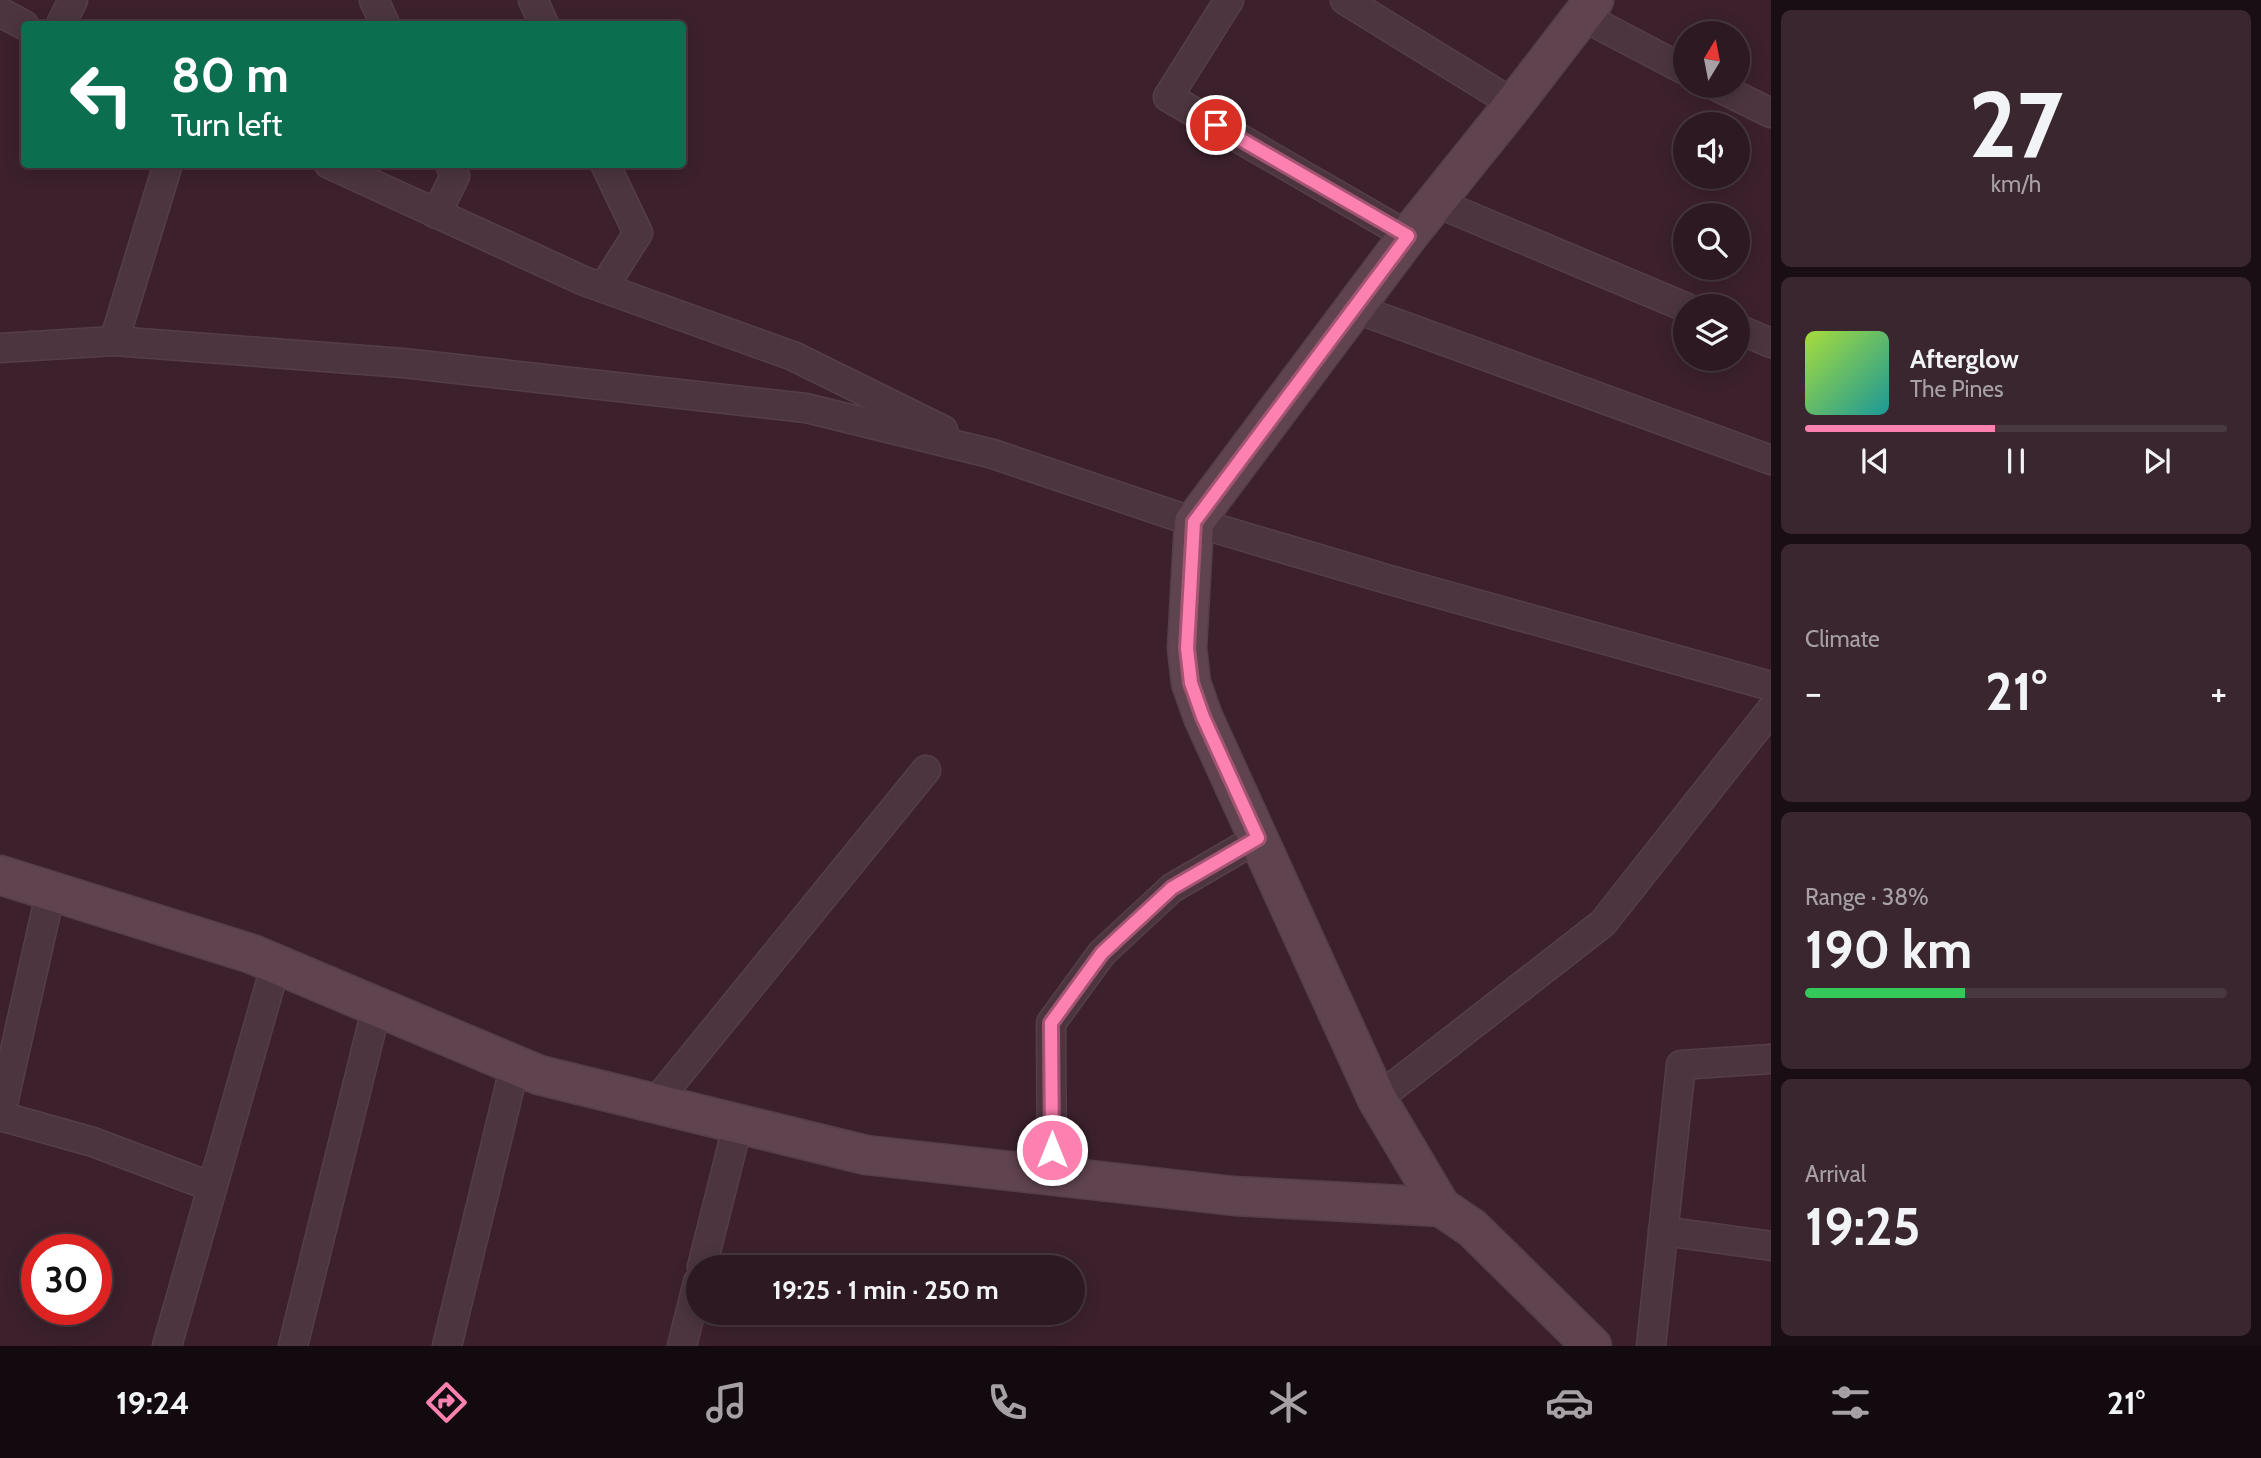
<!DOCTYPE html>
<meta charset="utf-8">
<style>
body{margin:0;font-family:Cabin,sans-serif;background:#39262f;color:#f1f3f6;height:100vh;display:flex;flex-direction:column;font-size:26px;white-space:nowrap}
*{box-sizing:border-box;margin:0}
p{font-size:23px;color:#a7a0a5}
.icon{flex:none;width:38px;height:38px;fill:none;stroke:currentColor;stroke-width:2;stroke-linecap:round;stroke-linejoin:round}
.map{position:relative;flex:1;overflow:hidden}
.details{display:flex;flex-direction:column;gap:10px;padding:10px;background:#190e13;width:490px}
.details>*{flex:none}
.banner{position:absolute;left:21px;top:21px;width:665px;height:147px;border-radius:7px;box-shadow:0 4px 18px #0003,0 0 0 2px #483840;background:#0b6e4f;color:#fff;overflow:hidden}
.needle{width:46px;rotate:10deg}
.buttons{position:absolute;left:1673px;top:21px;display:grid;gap:14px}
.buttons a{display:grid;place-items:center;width:77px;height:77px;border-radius:50%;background:#2d1922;box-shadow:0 4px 18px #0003,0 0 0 2px #483840;font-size:35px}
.speed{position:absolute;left:21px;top:1234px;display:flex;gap:14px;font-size:35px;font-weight:700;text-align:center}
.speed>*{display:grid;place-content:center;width:91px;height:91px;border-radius:50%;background:#2d1922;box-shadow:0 4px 18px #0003,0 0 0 2px #483840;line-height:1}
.speed .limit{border:10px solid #d22;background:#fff;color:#111}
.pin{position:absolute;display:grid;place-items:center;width:60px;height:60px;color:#fff;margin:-30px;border:4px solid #fff;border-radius:50%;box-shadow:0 2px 7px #0007}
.me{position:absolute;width:77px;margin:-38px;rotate:0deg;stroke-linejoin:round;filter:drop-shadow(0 0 5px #0008)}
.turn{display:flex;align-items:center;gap:24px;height:147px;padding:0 35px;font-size:32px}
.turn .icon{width:91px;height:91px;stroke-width:2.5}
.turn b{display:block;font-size:49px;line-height:60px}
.big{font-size:52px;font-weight:800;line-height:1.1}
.details .tile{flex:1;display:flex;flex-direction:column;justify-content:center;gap:10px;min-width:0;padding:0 24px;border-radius:10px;background:#39262f}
.details .dial{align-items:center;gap:0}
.dial b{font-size:91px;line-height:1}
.song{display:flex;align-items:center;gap:21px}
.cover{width:84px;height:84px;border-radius:10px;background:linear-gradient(135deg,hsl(80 70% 55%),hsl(180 70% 35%))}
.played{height:7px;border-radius:4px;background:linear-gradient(90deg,#fc81b1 45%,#483840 45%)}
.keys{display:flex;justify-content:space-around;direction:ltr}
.heat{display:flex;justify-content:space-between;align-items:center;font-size:38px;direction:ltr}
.charge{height:10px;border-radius:5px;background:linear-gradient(90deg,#34c759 38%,#483840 0)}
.trip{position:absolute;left:686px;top:1255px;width:399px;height:70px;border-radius:35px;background:#2d1922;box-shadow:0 4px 18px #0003,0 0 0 2px #483840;font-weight:800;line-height:70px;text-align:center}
.menu{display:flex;height:112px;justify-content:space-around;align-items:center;background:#120a0e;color:#a7a0a5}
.menu .icon{width:49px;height:49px}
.menu .active{color:#fc81b1}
.menu b{font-size:32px;color:#f1f3f6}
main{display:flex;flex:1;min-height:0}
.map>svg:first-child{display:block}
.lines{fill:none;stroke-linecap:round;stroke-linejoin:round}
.street-casing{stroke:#553e48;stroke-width:31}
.secondary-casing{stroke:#553e48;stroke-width:41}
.street{stroke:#4c353f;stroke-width:28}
.secondary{stroke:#5f434e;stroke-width:38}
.route-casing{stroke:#a45473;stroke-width:18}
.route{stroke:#fc81b1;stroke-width:12}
</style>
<main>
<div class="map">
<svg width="1771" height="1346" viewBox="0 0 1771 1346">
<rect width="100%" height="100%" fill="#3c212d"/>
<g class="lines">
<g class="street-casing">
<g id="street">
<path d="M374,0L385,24"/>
<path d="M533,0L544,24"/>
<path d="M1229,0L1168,97L1408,236"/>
<path d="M1345,0L1514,104"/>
<path d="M0,12L24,25"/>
<path d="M1582,16L1685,70"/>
<path d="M61,24L73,0"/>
<path d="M1716,86L1771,113"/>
<path d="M329,164L584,281L793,356L943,430"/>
<path d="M1435,202L1685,307"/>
<path d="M436,214L455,176L450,164"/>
<path d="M603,288L638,233L605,164"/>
<path d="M1354,308L1771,460"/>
<path d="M1738,329L1771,343"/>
<path d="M114,341L168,164"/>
<path d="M0,348L114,341L403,363L806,408L993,454L1194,522L1390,580L1771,686"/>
<path d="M1377,1099L1603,923L1771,710"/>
<path d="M655,1103L926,770"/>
<path d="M0,1116L93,1142L212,1187"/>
<path d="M0,1117L51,890"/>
<path d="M1052,1176L1051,1023L1102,953L1172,888L1258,838"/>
<path d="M1663,1231L1771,1246"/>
<path d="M702,1267L738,1124"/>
<path d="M167,1346L276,964"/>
<path d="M293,1346L377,1006"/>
<path d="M447,1346L515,1065"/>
<path d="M682,1346L698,1282"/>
<path d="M1651,1346L1681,1065L1771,1059"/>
</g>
</g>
<g class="secondary-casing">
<g id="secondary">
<path d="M0,875L252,954L539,1075L866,1155L1234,1196L1441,1207"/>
<path d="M1592,1346L1472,1228L1441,1207L1377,1099L1203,717L1191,683L1187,648L1194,522L1408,236L1514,104L1594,0"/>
</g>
</g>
<use href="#street" class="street"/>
<use href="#secondary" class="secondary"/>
</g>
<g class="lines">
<g class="route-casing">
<path id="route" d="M1052,1150L1051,1023L1102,953L1172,888L1258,838L1203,717L1191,683L1187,648L1194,522L1408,236L1216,125"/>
</g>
<use href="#route" class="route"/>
</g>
</svg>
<div class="buttons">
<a><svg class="needle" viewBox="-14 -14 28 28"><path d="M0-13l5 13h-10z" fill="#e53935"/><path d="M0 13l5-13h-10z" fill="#a7a0a5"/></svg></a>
<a><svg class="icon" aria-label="sound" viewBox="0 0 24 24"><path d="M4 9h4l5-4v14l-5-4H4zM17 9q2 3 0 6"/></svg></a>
<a><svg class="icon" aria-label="search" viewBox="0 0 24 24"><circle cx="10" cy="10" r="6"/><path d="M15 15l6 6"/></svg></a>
<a><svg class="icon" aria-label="layers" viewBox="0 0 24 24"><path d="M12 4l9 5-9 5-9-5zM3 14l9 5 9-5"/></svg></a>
</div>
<div class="speed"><div class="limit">30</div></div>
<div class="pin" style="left:1216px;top:125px;background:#d93025"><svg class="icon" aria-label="arrive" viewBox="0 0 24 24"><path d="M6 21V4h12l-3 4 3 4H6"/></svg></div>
<svg class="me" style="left:1052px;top:1150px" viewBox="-20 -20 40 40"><circle r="17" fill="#fc81b1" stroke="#fff" stroke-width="3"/><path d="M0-11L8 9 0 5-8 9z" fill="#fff"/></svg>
<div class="trip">19:25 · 1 min · 250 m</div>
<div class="banner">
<div class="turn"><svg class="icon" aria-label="left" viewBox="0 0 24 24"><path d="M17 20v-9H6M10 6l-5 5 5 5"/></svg><div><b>80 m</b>Turn left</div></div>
</div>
</div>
<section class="details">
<div class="tile dial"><b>27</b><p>km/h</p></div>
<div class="tile">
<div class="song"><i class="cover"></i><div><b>Afterglow</b><p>The Pines</p></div></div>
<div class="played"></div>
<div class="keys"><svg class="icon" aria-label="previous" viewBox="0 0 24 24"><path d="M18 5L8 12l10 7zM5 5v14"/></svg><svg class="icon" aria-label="pause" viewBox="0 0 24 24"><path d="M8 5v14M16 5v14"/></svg><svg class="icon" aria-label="next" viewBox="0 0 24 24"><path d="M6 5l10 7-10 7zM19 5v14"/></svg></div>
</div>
<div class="tile"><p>Climate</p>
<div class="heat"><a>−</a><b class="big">21°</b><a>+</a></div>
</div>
<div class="tile"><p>Range · 38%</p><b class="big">190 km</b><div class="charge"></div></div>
<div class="tile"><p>Arrival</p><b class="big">19:25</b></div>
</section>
</main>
<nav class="menu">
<b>19:24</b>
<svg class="icon active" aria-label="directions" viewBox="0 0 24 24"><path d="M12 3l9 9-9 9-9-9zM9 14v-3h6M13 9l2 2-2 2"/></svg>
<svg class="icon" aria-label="music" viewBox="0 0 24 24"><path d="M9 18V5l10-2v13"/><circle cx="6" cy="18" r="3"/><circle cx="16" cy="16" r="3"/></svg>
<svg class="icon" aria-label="phone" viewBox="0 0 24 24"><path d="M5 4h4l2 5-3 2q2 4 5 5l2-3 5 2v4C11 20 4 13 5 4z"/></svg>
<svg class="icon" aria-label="climate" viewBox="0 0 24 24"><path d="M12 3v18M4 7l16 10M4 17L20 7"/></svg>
<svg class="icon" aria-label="car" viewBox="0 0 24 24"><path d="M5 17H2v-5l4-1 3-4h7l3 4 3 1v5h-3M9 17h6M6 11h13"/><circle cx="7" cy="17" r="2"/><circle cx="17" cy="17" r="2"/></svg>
<svg class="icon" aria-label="filters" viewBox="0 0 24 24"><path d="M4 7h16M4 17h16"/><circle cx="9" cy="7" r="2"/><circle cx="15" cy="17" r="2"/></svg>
<b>21°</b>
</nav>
